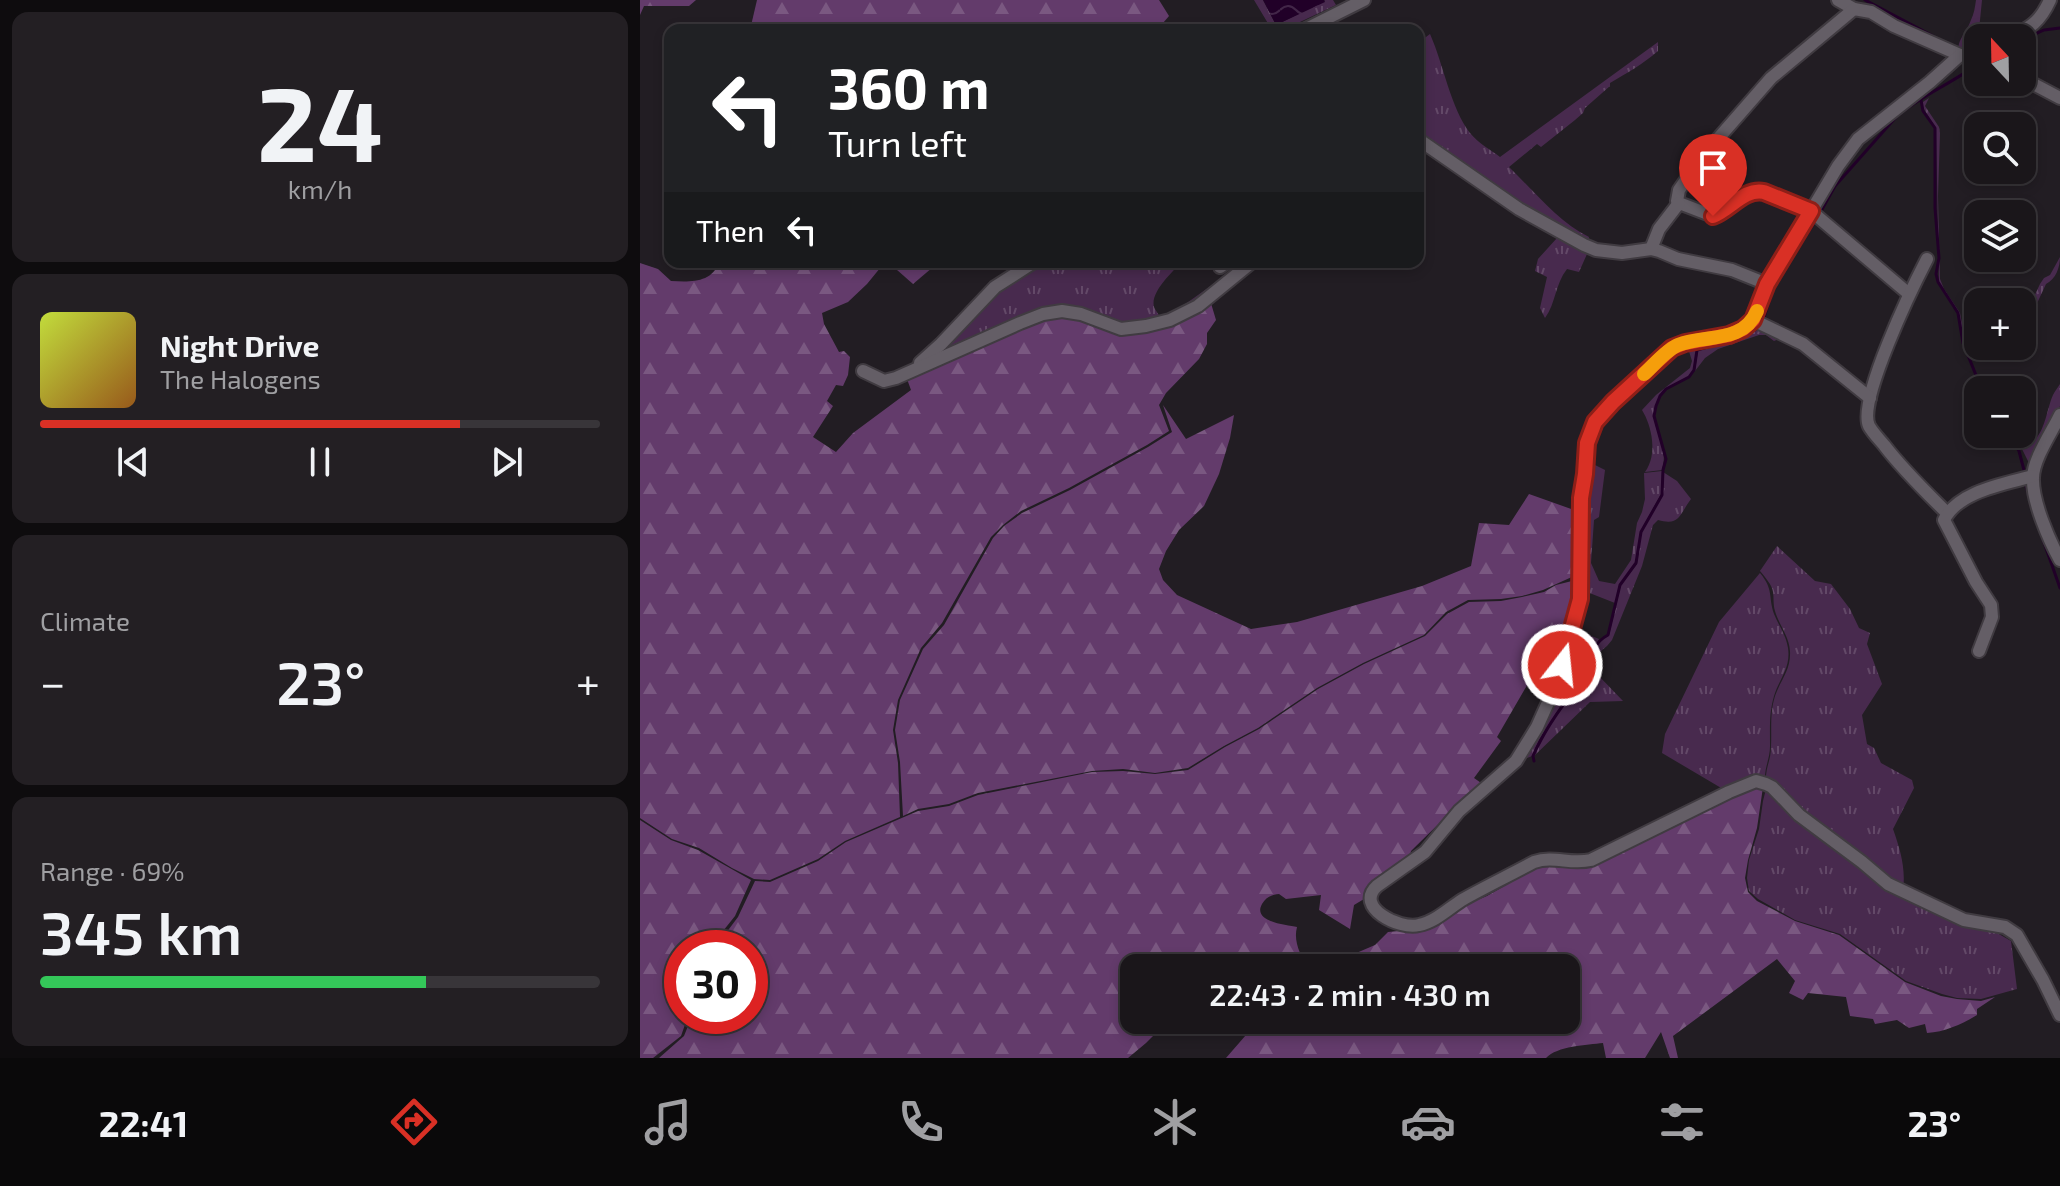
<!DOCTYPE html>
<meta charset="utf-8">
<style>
body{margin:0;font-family:"Exo 2",sans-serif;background:#231f23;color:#f1f3f6;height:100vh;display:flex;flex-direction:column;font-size:30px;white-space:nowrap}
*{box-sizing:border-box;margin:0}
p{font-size:26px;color:#9f9fa2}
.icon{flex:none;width:44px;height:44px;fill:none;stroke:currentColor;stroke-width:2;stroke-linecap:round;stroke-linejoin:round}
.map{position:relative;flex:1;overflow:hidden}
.drawer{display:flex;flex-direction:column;gap:12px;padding:12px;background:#0e0c0e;width:640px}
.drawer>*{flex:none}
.top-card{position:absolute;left:24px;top:24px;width:760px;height:244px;border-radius:16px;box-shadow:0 4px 12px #0003,0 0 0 2px #383539;background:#202124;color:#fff;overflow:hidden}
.needle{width:52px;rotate:338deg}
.tools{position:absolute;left:1324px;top:24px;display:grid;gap:16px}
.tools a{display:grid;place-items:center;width:72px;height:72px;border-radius:16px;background:#1a161a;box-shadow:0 4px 12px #0003,0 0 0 2px #383539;font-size:40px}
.speed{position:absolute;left:24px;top:930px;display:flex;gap:16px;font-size:40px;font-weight:700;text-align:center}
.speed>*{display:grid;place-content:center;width:104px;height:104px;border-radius:50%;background:#1a161a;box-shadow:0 4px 12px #0003,0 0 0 2px #383539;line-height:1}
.speed .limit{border:12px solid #d22;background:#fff;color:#111}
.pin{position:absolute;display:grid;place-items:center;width:68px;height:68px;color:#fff;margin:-82px -34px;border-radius:50% 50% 50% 0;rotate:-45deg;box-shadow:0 0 8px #0007}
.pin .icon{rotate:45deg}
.me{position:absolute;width:88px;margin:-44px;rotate:16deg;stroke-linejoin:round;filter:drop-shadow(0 0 6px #0008)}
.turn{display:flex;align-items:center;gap:28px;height:168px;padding:0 32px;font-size:36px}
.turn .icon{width:104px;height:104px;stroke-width:2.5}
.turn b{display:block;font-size:56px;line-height:68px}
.then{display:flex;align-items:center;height:76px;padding:0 32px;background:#0003;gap:16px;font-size:30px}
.big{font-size:60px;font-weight:600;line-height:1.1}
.drawer .widget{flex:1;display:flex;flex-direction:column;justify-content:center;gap:12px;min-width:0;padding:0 28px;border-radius:16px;background:#231f23}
.drawer .dial{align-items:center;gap:0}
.dial b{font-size:104px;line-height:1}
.song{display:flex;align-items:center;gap:24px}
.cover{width:96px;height:96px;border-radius:12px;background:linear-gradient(135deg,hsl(70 70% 55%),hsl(30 70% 35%))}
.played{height:8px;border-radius:4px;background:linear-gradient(90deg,#d93025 75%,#383539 75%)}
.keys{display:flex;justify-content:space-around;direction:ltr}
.heat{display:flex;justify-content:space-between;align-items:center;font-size:44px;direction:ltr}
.charge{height:12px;border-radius:6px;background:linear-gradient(90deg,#34c759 69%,#383539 0)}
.trip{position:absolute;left:480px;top:954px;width:460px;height:80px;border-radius:16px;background:#1a161a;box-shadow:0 4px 12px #0003,0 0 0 2px #383539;font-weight:600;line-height:80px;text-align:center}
.tab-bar{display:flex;height:128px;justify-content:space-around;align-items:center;background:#0a090a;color:#9f9fa2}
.tab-bar .icon{width:56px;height:56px}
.tab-bar .on{color:#d93025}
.tab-bar b{font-size:36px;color:#f1f3f6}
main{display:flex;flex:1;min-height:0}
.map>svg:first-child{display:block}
.grass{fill:url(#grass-tufts)}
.forest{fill:url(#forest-firs)}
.water{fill:url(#water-waves)}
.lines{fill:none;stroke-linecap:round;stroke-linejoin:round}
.stream{stroke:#210028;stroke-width:3}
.street-casing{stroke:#403b41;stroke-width:16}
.street{stroke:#645e66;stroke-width:12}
.route-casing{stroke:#8d1f18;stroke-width:20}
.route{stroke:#d93025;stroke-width:14}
.slow{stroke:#f59e0b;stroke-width:14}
</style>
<main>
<section class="drawer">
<div class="widget dial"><b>24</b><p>km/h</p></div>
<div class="widget">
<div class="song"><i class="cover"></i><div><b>Night Drive</b><p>The Halogens</p></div></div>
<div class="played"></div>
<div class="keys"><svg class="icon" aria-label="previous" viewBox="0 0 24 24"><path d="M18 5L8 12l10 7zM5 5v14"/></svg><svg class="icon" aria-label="pause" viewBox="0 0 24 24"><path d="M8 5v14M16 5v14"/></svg><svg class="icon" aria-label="next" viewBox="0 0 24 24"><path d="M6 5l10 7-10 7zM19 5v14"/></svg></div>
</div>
<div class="widget"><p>Climate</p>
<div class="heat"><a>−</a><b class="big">23°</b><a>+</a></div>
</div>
<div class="widget"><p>Range · 69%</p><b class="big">345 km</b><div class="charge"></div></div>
</section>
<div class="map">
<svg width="1420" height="1058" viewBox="0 0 1420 1058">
<defs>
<pattern id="grass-tufts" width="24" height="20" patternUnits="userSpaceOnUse" patternTransform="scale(2)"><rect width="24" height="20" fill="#482a4e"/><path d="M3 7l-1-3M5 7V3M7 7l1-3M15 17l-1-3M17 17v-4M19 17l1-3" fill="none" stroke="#634968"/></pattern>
<pattern id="forest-firs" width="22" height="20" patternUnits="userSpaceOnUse" patternTransform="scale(2)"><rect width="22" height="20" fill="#633b6b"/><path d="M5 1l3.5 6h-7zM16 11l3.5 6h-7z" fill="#7a5881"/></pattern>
<pattern id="water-waves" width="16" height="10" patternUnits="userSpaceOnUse" patternTransform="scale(2)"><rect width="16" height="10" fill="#210028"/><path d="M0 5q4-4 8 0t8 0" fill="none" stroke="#422648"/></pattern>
</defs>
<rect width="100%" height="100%" fill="#221d23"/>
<g class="grass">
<path d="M614,0H623L636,25L685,1L684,0H693L696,5L643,30H632Z"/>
<path d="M1336,0H1342L1339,30L1335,36L1338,41V52L1318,51C1318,38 1327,32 1331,20C1334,14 1335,7 1336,0Z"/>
<path d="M790,34C803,63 811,109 830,133C838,143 851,150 860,157L1018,42V51C1003,64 987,73 970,83V86L945,108L943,113L935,120L901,147L897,144L869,167C894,191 918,222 949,237L948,243L913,226L778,135V43Z"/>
<path d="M1289,98L1285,106L1299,127L1300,133L1298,196L1300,279L1304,289L1320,313L1328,355L1344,390L1330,362L1323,342L1318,313L1299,282L1296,128L1282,106L1283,102Z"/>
<path d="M917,238L947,254L939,272L927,269C915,284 916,303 905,318L900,308L907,277L895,271L898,259Z"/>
<path d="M1420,257C1420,267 1416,279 1406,284L1386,327L1382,328V323L1400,284L1404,278L1410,275Z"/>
<path d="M398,262H541C532,273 510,292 514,307C515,310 520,316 521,319L537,310L572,285L601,262H609C575,290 551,314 507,322C501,323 494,325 488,325C473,324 456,313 440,310L292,356L349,296Z"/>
<path d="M1112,327H1118L1096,338L1057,349C1055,357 1056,368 1051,374C1037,389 1021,383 1015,408C1010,430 1030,444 1022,470L1005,472C1018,455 1012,426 1002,410L1016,395L1050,368L1052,361L1048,348Z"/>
<path d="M1119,328L1139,339L1134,341L1126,335H1119L1078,349L1065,358L1055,371L1058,351L1096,339Z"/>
<path d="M1420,384V406L1391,467L1381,447C1405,443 1405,413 1413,395C1415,391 1418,387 1420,384Z"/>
<path d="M949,462L965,470L959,517L954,520L951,563L959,581L975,584L991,560L997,523L1002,512L1005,499L1004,473L1022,471L1021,494L1000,532L996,563L979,585L975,603L947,592L942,533Z"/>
<path d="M1023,472L1037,481L1051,499C1039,515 1040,526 1018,520L1013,525L1002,566L972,640L967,646L955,656L951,671L956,673L983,701L950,702L894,756C903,735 916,715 929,696C931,693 935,691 938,687C951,670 947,648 969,635L981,585L997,564L1001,532L1022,495Z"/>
<path d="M1137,546L1175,581L1191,584L1210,609L1219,628L1230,633L1227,644L1242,684L1222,715L1227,744L1234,748L1241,763L1272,780L1274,788L1253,829C1260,849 1266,868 1263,890L1126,783C1125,767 1131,761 1131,747C1132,729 1129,709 1137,691C1143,677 1151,668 1150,651C1149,636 1139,625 1135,611C1133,604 1134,598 1133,592C1132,585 1125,577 1120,571Z"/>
<path d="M1120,573C1134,590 1128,596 1134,614C1139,626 1146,635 1148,648C1151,668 1139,679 1134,696C1129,713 1130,728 1130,746C1130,760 1124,767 1125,782L1088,792L1022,753L1025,734L1079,622Z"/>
<path d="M937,630L959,639L947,660L937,686L929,693L899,740L892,756L887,758V746L903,717L913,710L923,681L938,669L946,647L934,641Z"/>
<path d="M1126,789L1237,881L1264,899L1292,908L1323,925L1357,933L1371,941L1377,989L1341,999L1317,998L1302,994L1266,981L1200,934L1155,920L1118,899L1109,891L1107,878L1109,860L1119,829L1123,801Z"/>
</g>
<g class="forest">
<path d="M0,0H56L49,6H4L0,15Z"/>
<path d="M117,0H519L529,16L517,30H110Z"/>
<path d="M79,262H245L227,284L208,302L182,313L184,324L199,352L204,351L210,357L208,375L203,386L196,385L187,401L193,406L173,437L196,452L213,433L271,390L267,379L388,323L424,315L482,334L570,300L576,320L567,333V344L559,359L526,393L519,405L529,431L507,445L429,488L381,511L363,525L351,537L302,623L281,648L258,700L253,730L258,763L260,817L205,841L178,859L130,880L114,879L92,868L59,848L32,839L0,818V263L18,269L31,281C51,282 72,283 79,262Z"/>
<path d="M248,262H299L273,284Z"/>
<path d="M523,405L546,439L594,415L590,438L579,474L564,506L539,530L526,551L519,569L523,580L537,595L611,629L657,622L782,586L831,566L839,523L869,525L889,494L934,510V576L903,590L882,596L861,599L828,600L806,612L784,635L723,663L677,688L618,728L584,746L548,768L515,773L483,769L452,771L338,793L309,804L278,809L263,816L260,762L255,730L260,700L283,649L304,625L353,538L364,526L382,513L430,490L508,447L532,432Z"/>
<path d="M936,580V596L914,677L893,675L857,737L861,741L834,778L844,785L826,797L771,851L769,861L724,892V899L714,905L710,929L679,910L681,895L646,899L639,894C631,895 626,897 622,904C612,922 646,925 657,927C653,942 661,955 667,968H494V1020H529L506,1043L488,1058H19L44,1036L52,1016H110V948H79L83,937L98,917L115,881L130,882L178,861L206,842L278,811L309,806L338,795L452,772L483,771L515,774L548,770L585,747L619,729L678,689L724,664L785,636L807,614L829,602L861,601L882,597L904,592L916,585Z"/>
<path d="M1121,787H1123L1117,828L1108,860L1105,878L1108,892L1117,901L1155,921L1199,935L1265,982L1301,996L1317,999L1341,1001L1355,997L1337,1009V1015C1322,1024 1305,1032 1287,1033L1285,1024L1269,1028L1257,1020L1235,1024L1233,1019L1210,1016L1206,997L1168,993L1163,1000L1149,993L1155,981L1137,959L1033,1036L1038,1058H1030L1021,1032L1005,1058H966L963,1043C947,1045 917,1046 906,1058H586L619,1020H926V968H700L714,954L735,945L748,932L759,931L773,933L786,930L796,925L825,905L847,896L901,865L938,869L947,868L1035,823L1105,791Z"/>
<path d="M0,820L31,840L58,850L111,880L95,916L79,936L75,948H42V1016H48L41,1036L13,1058H0Z"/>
</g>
<path class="water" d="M623,0H684L685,2L636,25Z"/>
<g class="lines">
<g class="stream">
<path d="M1225,0L1293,36L1292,37"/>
<path d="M1382,40L1404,30L1420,28"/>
<path d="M1281,100L1283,111L1295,128V208L1299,258L1296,274L1298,282L1318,313L1323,343L1342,390"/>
<path d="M1180,213L1195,186L1257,116C1281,96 1312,83 1338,64"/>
<path d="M1124,317L1135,284L1174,223"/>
<path d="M1368,434L1379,451L1385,474"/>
<path d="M1385,483L1390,499"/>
<path d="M1394,514L1420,588"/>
<path d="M894,761L893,756C904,731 920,708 937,687C950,670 947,646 968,635L980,585L996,563L1001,532L1022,495L1023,470L1026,459L1014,416L1016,406L1020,396L1026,389L1049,377L1054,370L1057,350L1096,339L1119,328"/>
</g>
<g class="street-casing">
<g id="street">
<path d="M1198,0L1214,9L1231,12L1254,26L1320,55L1338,56"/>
<path d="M1214,9L1131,78L1062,157L1039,190L1037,201L1039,203L1073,216L1082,212L1107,194L1116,190L1124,192L1171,211L1269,294"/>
<path d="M664,30L724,0"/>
<path d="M1370,38C1391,27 1400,22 1410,0"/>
<path d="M1320,55L1290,82L1218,139L1198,166L1136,270L1127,284L1113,320C1089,344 1060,334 1032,348L966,409L955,422L949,436L941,498L940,599L919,678L897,727L876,761L819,811L785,852L737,886C714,907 759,930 779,925C795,922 808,909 822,900C845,887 870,875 894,862C914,855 930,865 951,860L1089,792L1116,781L1126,784L1132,787L1159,815L1222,862L1248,884L1324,920L1365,927L1377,935L1403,980L1420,1015"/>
<path d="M1382,78L1420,98"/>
<path d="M778,139L879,209L944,245L956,250L982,253L1011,249L1019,251L1038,259L1092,270L1127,284"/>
<path d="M1011,249L1019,229L1039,203"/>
<path d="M1287,259C1273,286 1217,401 1229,426C1233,433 1239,439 1244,445C1263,470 1285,491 1307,513"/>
<path d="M580,267L587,262"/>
<path d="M1113,320L1163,344L1230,398"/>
<path d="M280,363L301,344L355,287L394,262"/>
<path d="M223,371L244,381L256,378L380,323L403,314L422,311L441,314L481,329L506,326L530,320L558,306L612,262"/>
<path d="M1420,415C1412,432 1393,459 1393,478C1392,501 1409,540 1420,560"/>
<path d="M1339,651L1352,617L1351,605L1336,582L1304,520C1318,491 1365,484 1393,476"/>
</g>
</g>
<use href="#street" class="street"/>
</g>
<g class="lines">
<g class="route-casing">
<path id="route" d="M922,665L940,599L941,498L945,474L947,443L955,422L973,402L1032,348L1045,343L1089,335L1103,329L1113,320L1127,284L1171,211L1124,192C1104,188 1091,209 1073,216"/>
</g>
<use href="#route" class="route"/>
<path class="slow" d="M1004,374C1014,365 1026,350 1038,345C1066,334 1103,344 1117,311"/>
</g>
</svg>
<div class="tools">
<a><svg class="needle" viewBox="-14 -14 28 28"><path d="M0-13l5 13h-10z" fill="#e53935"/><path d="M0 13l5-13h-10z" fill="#9f9fa2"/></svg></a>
<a><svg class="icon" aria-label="search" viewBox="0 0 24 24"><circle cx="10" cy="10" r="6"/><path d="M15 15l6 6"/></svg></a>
<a><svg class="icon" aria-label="layers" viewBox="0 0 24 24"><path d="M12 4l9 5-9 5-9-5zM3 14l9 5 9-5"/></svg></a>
<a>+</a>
<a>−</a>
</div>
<div class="speed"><div class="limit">30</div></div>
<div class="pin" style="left:1073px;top:216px;background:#d93025"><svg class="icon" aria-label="arrive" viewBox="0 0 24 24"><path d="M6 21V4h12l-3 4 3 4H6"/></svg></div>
<svg class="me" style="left:922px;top:665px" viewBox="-20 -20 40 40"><circle r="17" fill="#d93025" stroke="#fff" stroke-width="3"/><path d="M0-11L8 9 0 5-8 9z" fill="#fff"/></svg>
<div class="trip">22:43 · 2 min · 430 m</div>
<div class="top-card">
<div class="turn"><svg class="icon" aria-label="left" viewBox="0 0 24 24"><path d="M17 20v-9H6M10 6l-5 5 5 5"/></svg><div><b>360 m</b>Turn left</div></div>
<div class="then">Then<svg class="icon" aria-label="left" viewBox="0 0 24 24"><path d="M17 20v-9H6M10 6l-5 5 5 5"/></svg></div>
</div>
</div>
</main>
<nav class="tab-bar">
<b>22:41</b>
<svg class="icon on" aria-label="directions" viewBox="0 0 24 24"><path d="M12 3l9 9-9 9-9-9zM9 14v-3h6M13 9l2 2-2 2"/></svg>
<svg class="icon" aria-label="music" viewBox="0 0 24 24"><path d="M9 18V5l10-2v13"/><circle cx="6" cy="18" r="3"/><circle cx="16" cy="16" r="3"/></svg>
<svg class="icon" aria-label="phone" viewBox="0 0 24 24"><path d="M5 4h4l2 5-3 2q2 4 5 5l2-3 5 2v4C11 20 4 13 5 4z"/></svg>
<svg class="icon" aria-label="climate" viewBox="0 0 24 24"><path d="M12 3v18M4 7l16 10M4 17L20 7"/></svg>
<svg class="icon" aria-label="car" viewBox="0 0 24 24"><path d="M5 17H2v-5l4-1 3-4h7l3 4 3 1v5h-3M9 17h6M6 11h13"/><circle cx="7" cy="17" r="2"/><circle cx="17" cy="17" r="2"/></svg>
<svg class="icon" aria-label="filters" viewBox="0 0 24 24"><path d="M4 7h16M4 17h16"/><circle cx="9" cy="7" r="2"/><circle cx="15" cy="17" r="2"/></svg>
<b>23°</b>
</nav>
